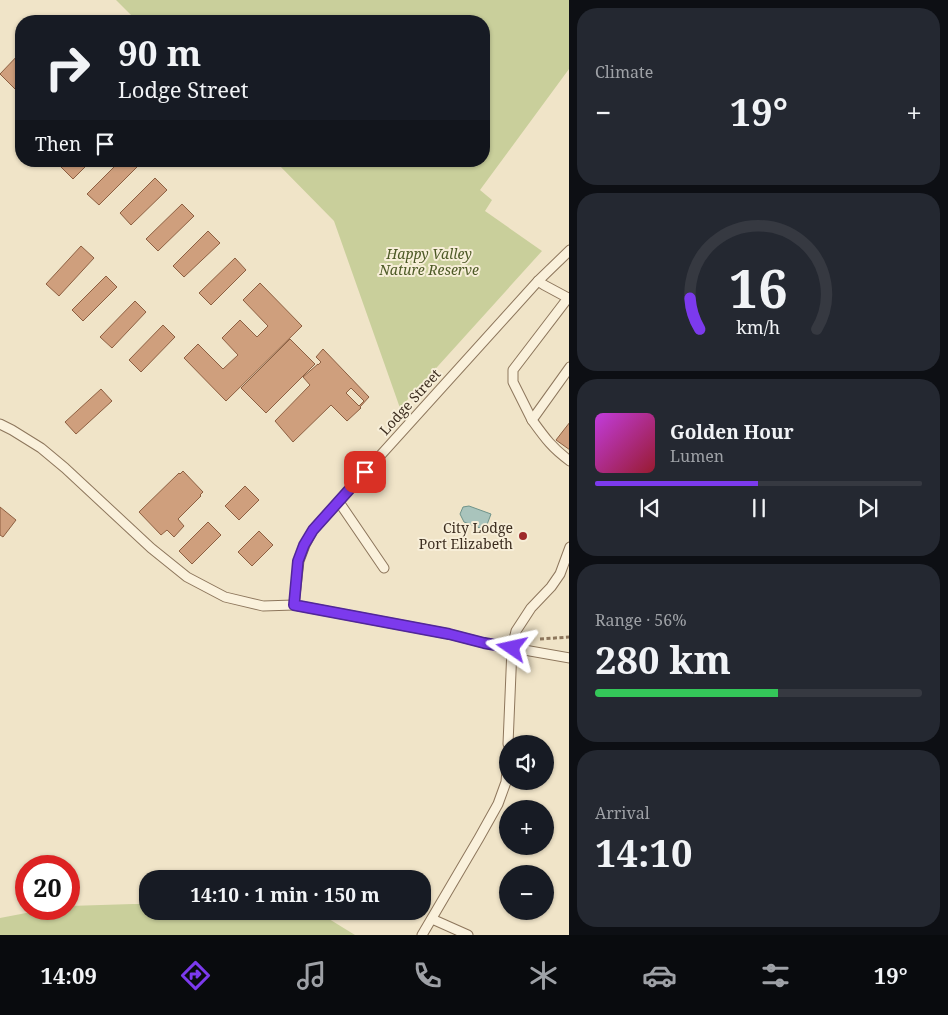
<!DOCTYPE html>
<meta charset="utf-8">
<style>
body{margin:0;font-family:"Noto Serif",serif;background:#242831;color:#f1f3f6;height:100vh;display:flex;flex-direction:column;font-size:19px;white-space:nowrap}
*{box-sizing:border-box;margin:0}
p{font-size:16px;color:#9ea1a6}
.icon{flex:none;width:28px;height:28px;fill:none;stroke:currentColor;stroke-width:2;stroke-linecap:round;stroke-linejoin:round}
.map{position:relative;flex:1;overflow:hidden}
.panel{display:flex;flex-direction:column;gap:8px;padding:8px;background:#0d0f14;width:379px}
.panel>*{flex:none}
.guide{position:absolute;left:15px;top:15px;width:475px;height:152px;border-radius:20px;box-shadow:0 1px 4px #0004;background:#171b24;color:#f1f3f6;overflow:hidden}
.controls{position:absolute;left:499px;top:735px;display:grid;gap:10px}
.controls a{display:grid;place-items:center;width:55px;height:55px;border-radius:50%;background:#171b24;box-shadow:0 1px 4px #0004;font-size:25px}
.speed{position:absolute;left:15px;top:855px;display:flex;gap:10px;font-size:25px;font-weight:700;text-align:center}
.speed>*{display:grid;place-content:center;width:65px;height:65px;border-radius:50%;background:#171b24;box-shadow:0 1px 4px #0004;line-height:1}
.speed .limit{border:8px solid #d22;background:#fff;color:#111}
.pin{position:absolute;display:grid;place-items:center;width:42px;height:42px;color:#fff;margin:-21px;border-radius:10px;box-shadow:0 2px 8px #0006}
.me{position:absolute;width:55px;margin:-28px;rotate:281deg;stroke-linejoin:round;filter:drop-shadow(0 0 4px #0008)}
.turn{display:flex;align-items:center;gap:18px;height:105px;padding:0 20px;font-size:22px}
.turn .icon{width:65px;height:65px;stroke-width:2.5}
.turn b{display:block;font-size:35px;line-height:42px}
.then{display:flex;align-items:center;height:48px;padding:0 20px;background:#0003;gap:10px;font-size:19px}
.big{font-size:38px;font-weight:700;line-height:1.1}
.panel .card{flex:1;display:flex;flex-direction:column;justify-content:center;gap:8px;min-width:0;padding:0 18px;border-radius:20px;background:#242831}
.panel .dial{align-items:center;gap:0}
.dial svg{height:130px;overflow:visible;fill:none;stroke:#363941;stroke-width:7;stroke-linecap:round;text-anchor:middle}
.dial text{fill:#f1f3f6;stroke:none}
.song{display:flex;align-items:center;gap:15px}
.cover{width:60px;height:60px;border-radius:8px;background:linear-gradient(135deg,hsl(290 70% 55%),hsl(350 70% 35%))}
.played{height:5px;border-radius:2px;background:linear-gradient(90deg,#7c3aed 50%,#363941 50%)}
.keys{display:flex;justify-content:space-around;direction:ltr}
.heat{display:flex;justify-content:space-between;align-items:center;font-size:28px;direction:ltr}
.charge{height:8px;border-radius:4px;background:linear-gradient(90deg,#34c759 56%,#363941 0)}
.trip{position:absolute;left:139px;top:870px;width:292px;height:50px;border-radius:20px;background:#171b24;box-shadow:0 1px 4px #0004;font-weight:700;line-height:50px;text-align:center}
.tabs{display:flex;height:80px;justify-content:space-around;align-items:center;background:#090b0e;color:#9ea1a6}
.tabs .icon{width:35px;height:35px}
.tabs .on{color:#7c3aed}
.tabs b{font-size:22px;color:#f1f3f6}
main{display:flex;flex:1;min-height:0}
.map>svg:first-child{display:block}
.green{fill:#c9cf9b}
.water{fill:#a9c4bc;stroke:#6f938a}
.building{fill:#cf9f7d;stroke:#8d5f41;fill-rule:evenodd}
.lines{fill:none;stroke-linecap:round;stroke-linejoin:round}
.lane-casing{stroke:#8d765c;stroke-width:11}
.path{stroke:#8d765c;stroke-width:3;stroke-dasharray:4 2.5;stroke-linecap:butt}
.lane{stroke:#faf1dc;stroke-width:9}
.route-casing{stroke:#51269a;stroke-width:12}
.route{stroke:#7c3aed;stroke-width:9}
.poi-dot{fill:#9e2a2b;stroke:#f7eed8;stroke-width:2}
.labels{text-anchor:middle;stroke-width:4;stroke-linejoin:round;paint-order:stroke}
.park-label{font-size:14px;font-style:italic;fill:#4d5a26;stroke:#f7eed8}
.street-label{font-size:14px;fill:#3d2e20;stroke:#f7eed8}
.poi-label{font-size:14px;fill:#3d2e20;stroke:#f7eed8;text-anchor:end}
</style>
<main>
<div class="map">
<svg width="570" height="935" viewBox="0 0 570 935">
<rect width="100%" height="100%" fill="#f0e4c8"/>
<g class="green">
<path d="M116,0H569V69L480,190L492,200L485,211L542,251L400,408L334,221L275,161H484V21H137Z"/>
<path d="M133,904H147L148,911H316L355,935H0V918L47,909H69V906Z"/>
</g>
<path class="water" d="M469,506L491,514L485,530L464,522L460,514L463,507Z"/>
<g class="building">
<path d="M21,52V95L0,74Z"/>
<path d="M67,161H91L73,179L61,167Z"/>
<path d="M120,161H136L139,165L99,205L87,194Z"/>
<path d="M155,178L167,190L131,225L120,213Z"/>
<path d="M182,204L194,216L158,251L146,239Z"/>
<path d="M208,231L220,243L184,277L173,266Z"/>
<path d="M81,246L94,258L59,296L46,284Z"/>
<path d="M235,258L246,270L211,305L199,293Z"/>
<path d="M106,276L117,287L83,321L72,310Z"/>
<path d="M260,283L302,326L226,401L184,358L198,344L223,369L238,355L222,338L240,320L257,337L268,326L243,300Z"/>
<path d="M135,301L146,312L112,348L100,337Z"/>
<path d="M163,325L175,337L141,372L129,360Z"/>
<path d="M290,339L315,364L266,413L241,388Z"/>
<path d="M323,349L369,397L360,407L361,408L347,421L331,405L293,442L275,421L310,385L303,377L318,364V365L321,362L316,357ZM351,388L364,401L359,406L346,393Z"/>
<path d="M101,389L112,401L76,434L65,422Z"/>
<path d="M570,422V450L556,440Z"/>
<path d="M183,471L203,492L200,495L201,496L178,519L184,526L174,537L167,530L161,535L139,512L179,473L180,474Z"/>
<path d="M245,486L259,500L239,520L225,506Z"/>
<path d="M0,507L16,520L3,537L0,535Z"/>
<path d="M208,522L221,535L192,564L179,551Z"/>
<path d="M259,531L273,545L252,566L238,552Z"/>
</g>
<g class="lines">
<g class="lane-casing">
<g id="lane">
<path d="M570,250L538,281L313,530L305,545L299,561L294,605L449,634L484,643L570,658"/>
<path d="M538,281L544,285L570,299"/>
<path d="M570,367L532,420C545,438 552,448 570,461"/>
<path d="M532,420L513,382V370L568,298"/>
<path d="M0,424L12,430L41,448L65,468L151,548L187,577L225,597L263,606L294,605"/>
<path d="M339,502L384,568"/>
<path d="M508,744L512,648L516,631L531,608L551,587L560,574L570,547"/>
<path d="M432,919L468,935"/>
<path d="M422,935L479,838L498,804L506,782L508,758"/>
</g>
</g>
<path class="path" d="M540,639L570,637"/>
<use href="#lane" class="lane"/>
</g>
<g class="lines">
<g class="route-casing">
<path id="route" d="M365,472L313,530L304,545L298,561L294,605L449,634L484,643L512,648"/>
</g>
<use href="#route" class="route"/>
</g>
<circle class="poi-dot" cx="523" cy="536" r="5"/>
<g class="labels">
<g class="park-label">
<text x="429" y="259">Happy Valley<tspan x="429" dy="16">Nature Reserve</tspan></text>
</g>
<g class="street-label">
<text transform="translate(410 402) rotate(-48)" y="5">Lodge Street</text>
</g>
<g class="poi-label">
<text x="513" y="533">City Lodge<tspan x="513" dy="16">Port Elizabeth</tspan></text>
</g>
</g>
</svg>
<div class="controls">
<a><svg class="icon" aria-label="sound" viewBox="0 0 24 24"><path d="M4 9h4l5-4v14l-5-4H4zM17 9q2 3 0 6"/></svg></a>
<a>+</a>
<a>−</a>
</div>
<div class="speed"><div class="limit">20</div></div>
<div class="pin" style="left:365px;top:472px;background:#d93025"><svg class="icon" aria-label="arrive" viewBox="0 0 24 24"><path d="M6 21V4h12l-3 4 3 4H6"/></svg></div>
<svg class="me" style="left:512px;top:648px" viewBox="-20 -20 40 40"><path d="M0-17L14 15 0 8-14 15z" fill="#7c3aed" stroke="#fff" stroke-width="4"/></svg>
<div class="trip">14:10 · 1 min · 150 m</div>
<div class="guide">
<div class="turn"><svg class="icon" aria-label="right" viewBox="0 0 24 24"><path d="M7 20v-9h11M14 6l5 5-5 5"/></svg><div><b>90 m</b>Lodge Street</div></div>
<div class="then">Then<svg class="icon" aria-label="arrive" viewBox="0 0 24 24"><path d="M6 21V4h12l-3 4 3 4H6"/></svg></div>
</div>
</div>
<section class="panel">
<div class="card"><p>Climate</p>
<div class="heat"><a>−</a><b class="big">19°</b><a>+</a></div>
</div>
<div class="card dial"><svg viewBox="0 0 100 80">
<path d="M14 69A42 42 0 1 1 86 69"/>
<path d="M14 69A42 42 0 0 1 8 50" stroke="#7c3aed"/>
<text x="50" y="56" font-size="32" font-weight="700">16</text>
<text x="50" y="72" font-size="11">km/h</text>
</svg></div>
<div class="card">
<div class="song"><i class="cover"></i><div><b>Golden Hour</b><p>Lumen</p></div></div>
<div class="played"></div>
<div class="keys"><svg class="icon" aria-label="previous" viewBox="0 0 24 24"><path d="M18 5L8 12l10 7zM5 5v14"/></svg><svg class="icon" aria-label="pause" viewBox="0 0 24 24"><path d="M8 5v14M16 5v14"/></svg><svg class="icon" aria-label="next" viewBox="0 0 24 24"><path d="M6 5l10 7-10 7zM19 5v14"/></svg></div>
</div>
<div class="card"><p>Range · 56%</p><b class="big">280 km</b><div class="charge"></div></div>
<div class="card"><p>Arrival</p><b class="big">14:10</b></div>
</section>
</main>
<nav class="tabs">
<b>14:09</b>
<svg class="icon on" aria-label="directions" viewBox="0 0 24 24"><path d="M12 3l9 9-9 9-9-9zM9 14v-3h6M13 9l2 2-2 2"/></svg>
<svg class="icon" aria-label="music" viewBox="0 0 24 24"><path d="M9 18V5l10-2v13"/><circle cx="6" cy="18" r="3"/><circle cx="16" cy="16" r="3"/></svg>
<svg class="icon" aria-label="phone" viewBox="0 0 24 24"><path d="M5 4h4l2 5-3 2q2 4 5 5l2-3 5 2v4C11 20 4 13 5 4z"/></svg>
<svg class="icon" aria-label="climate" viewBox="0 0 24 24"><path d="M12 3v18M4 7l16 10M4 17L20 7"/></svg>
<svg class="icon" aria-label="car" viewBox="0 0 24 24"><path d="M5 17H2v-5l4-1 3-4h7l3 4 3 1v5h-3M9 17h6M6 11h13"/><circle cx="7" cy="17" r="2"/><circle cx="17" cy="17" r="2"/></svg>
<svg class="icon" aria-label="filters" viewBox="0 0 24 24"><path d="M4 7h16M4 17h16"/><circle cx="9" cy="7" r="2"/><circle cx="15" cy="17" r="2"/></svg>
<b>19°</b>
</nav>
